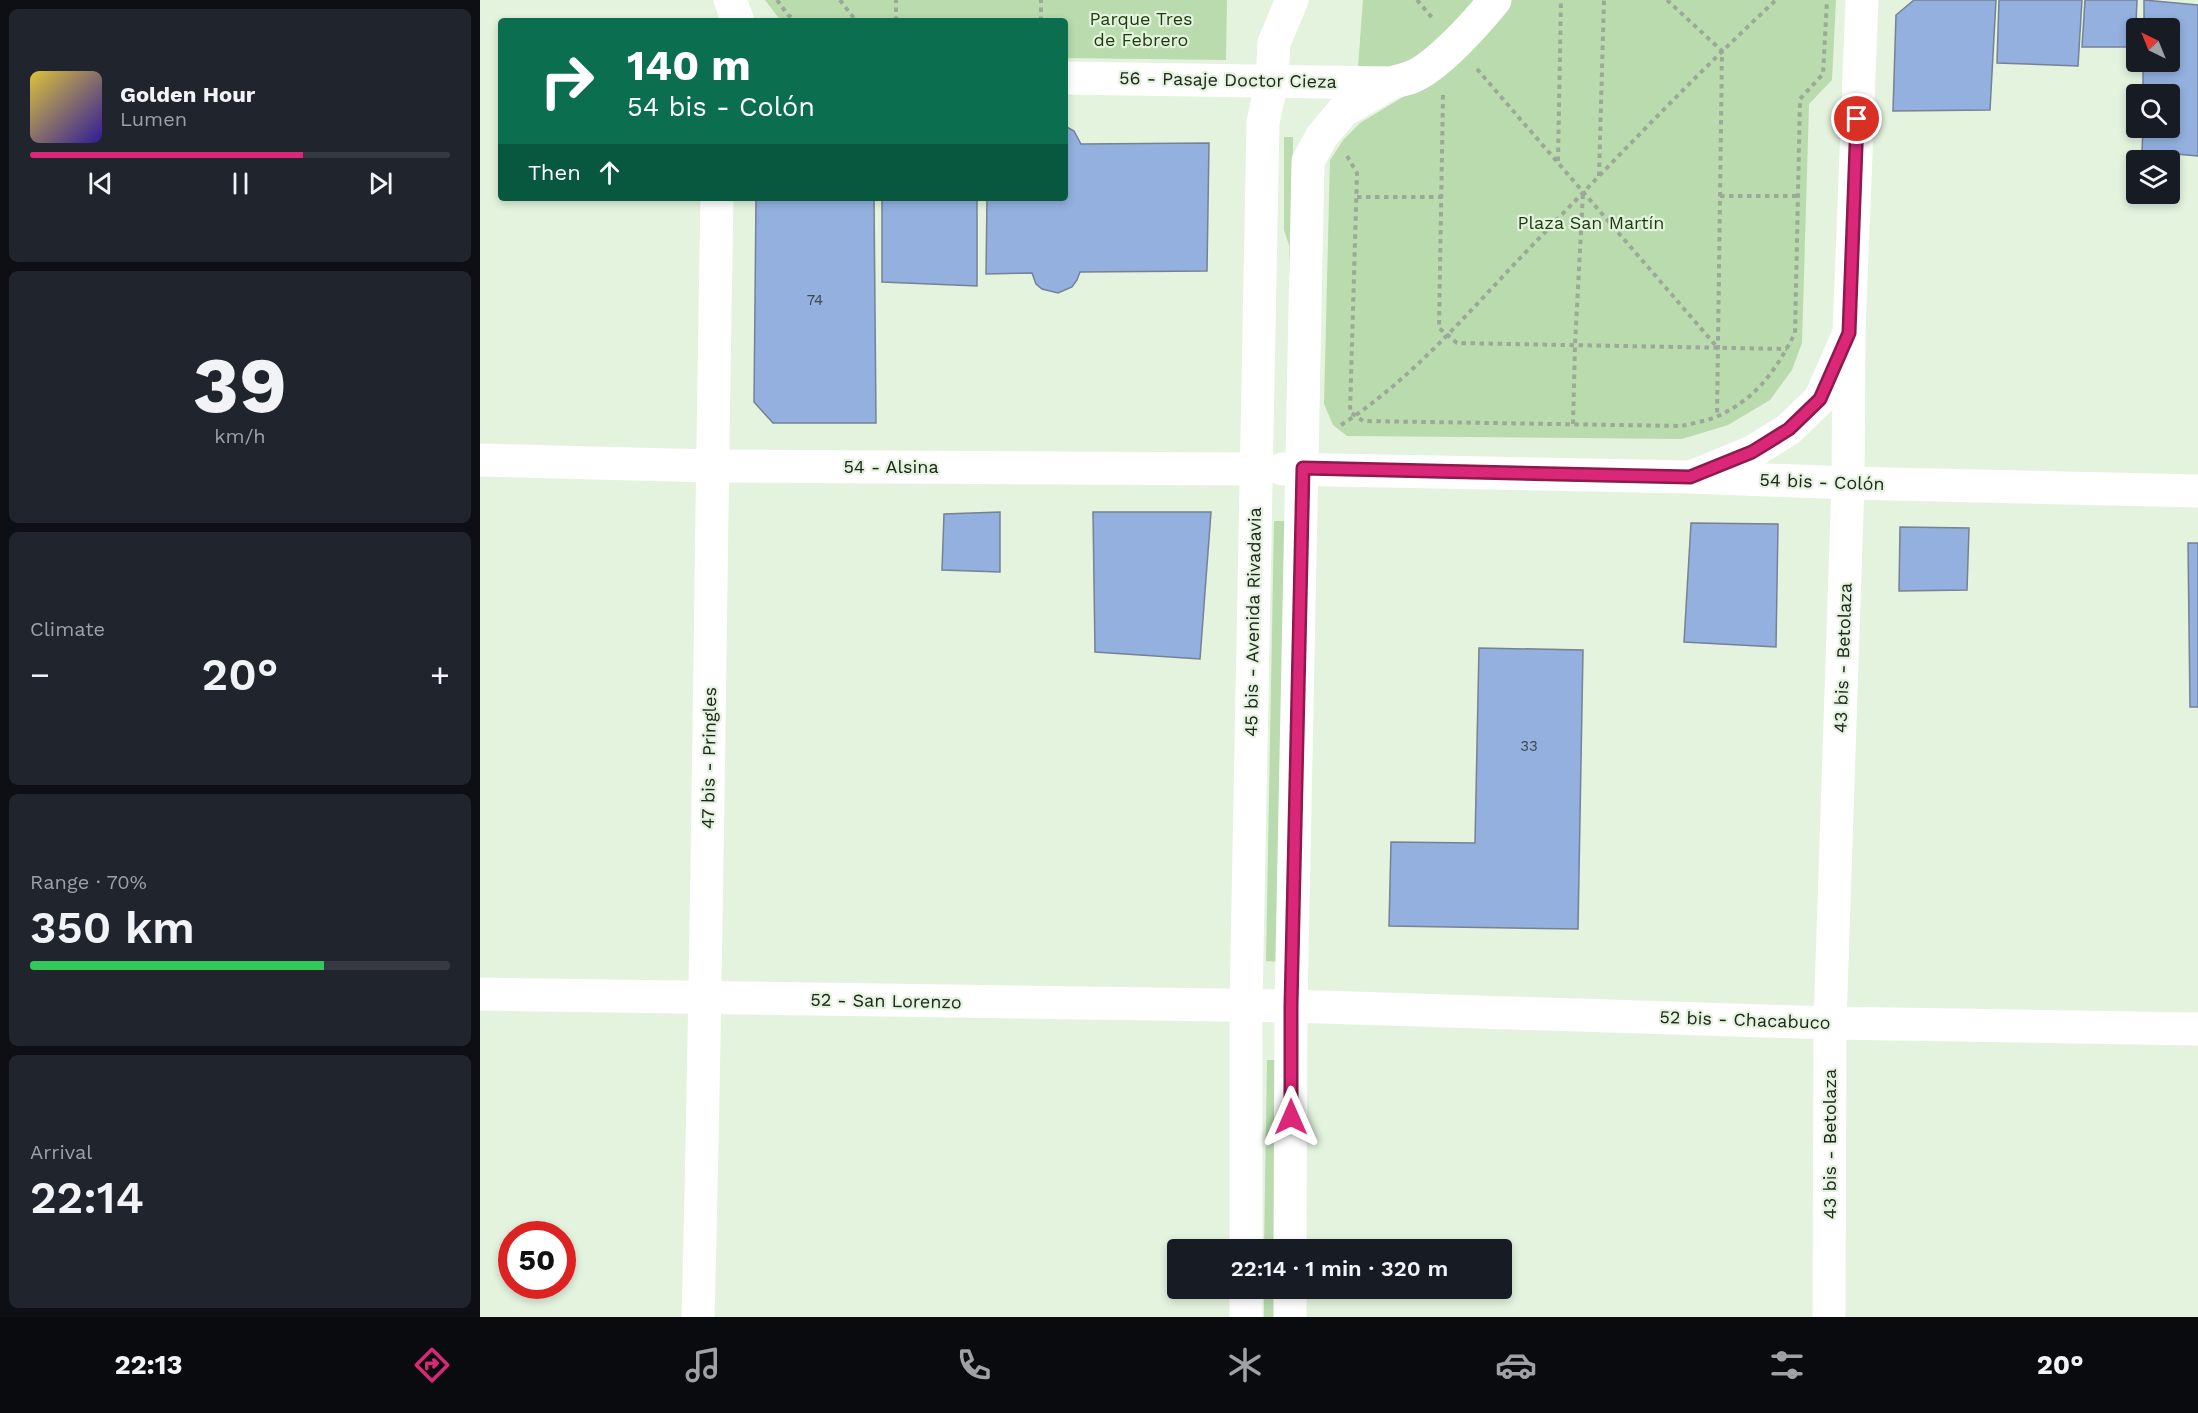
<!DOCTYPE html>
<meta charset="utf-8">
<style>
body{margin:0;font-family:"Work Sans",sans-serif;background:#20242c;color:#f1f3f6;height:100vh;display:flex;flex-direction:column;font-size:22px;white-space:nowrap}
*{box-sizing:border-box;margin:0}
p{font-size:20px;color:#9ea1a6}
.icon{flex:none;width:33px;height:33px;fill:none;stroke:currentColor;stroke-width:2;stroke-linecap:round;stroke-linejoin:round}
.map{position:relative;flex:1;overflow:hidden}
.drawer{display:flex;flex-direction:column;gap:9px;padding:9px;background:#0d0f14;width:480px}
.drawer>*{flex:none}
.banner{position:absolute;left:18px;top:18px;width:570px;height:183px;border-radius:6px;box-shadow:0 3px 9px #0003;background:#0b6e4f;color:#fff;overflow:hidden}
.needle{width:39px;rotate:317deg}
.tools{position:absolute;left:1646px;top:18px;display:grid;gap:12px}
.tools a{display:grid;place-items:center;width:54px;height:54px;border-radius:6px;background:#171b24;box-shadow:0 3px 9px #0003;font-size:30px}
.speed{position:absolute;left:18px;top:1221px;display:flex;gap:12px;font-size:30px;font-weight:700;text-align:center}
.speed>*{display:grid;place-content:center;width:78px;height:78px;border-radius:50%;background:#171b24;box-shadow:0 3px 9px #0003;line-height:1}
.speed .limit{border:9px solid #d22;background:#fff;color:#111}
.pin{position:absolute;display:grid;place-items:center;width:51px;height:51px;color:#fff;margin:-26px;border:3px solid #fff;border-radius:50%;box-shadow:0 2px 6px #0007}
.me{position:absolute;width:66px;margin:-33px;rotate:0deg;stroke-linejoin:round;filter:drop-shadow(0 0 4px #0008)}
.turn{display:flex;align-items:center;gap:21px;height:126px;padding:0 30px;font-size:27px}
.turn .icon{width:78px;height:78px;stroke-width:2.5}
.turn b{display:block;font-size:42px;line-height:51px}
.then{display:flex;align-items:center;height:57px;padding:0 30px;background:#0003;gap:12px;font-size:22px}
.big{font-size:45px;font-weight:600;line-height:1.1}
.drawer .card{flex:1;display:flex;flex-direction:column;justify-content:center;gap:9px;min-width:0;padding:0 21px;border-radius:9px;background:#20242c}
.drawer .dial{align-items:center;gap:0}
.dial b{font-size:78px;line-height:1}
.song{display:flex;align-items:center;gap:18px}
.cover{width:72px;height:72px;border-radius:9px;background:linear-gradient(135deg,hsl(50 70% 55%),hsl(250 70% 35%))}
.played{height:6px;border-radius:3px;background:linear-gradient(90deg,#db2777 65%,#363941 65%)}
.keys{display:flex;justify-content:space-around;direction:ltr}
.heat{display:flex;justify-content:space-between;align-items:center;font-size:33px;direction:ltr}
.charge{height:9px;border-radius:4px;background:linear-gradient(90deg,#34c759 70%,#363941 0)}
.trip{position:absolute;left:687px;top:1239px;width:345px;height:60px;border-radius:6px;background:#171b24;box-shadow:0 3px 9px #0003;font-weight:600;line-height:60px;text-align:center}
.menu{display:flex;height:96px;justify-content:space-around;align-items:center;background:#090b0e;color:#9ea1a6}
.menu .icon{width:42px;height:42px}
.menu .current{color:#db2777}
.menu b{font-size:27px;color:#f1f3f6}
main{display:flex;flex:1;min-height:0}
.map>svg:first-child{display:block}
.green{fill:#badbae}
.building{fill:#93b0df;stroke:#768195;stroke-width:1.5}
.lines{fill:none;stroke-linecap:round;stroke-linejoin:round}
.path{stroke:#9ca898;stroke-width:4;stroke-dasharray:4.5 4.5;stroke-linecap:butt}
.minor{stroke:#fff;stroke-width:33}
.major{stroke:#fff;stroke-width:33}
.route-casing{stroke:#8e194d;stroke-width:15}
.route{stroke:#db2777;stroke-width:10}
.labels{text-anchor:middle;stroke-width:4.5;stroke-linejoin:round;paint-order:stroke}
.number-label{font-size:15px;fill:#3d484e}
.park-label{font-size:18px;fill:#1b3c0a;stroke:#e3f3de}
.street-label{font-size:18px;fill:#20251e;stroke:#e3f3de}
</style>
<main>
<section class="drawer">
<div class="card">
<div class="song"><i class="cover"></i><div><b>Golden Hour</b><p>Lumen</p></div></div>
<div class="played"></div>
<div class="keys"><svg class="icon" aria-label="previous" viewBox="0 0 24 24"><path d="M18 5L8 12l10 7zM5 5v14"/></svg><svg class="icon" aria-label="pause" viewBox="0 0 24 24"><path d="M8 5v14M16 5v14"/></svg><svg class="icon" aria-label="next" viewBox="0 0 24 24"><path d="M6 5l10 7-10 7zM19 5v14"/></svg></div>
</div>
<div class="card dial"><b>39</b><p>km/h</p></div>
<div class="card"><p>Climate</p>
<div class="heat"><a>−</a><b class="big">20°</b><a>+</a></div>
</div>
<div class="card"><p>Range · 70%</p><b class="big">350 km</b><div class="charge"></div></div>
<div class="card"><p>Arrival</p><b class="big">22:14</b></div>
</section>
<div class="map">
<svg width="1718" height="1317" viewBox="0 0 1718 1317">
<rect width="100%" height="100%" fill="#e3f3de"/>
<g class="green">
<path d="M285,0H747L746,60L585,58V21H301Z"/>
<path d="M883,0H1001L933,61L911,68L878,67Z"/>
<path d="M1029,0H1356L1352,80L1329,104L1322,343L1312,370L1290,400L1248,425L1202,439L867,436L853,425L844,404L850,160L864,139L880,123L923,97Z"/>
<path d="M804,137H813L812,407H809V245L804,230Z"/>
<path d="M794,521H807L798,962L786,961Z"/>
<path d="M787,1060H799L797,1249L784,1250Z"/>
<path d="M784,1289H797L796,1317H784Z"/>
</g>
<g class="building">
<path d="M1434,0H1516L1510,110L1413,111L1416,15Z"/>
<path d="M1519,0H1602L1598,66L1517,63Z"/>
<path d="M1605,0H1657L1655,47H1602Z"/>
<path d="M1664,0L1718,5V156L1662,151L1663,128H1689V94H1663V62H1689V28H1664Z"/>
<path d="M585,126L594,131L601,144L729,143L727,271L600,272L597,280L592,287L578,293L562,289L556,284L552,273L506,274L507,198H585Z"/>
<path d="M276,198H394L396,423H293L274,402Z"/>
<path d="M402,198H497V286L402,282Z"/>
<path d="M520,512V572L462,570L464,514Z"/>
<path d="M613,512H731L720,659L615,652Z"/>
<path d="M1211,523L1298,524L1296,647L1204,642Z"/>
<path d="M1420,527L1489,528L1487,590L1419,591Z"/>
<path d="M1708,543H1718V707H1710Z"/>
<path d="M999,648L1103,650L1098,929L909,926L911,842L995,843Z"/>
</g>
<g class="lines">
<g class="path">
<path d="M297,0L308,15L317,21"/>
<path d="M360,0L376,21"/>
<path d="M937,0L954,20"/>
<path d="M1187,0L1242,51L1237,416"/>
<path d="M416,21V0"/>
<path d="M561,21V0"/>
<path d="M997,69L1237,347"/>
<path d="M963,95L959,328L977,343L1307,349"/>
<path d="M867,156L877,173L870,412L883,421L1202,426C1213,423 1227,421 1238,416C1277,398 1296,370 1315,333L1320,99L1343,74L1347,0"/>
<path d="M1078,161L1081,0"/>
<path d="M1119,176L1124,0"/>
<path d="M1240,196H1318"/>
<path d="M877,197H962"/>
<path d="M1093,424L1095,345L1103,193"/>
<path d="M861,425C931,380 986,315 1043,255C1126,169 1208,82 1296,0"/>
</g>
<g class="minor">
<path d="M0,460L232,466L776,469"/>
<path d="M1211,477L1368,483L1718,491"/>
<path d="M0,994L811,1006L1350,1023L1718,1029"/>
<path d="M218,1317C228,944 230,571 237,198"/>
<path d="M1349,1317L1350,1023L1368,483L1369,333"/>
</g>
<g class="major">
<path d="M250,0L258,21"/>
<path d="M585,78L911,83C917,81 923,80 929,78C956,69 997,22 1015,0"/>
<path d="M802,469L1211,477L1272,452L1309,429L1340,399L1369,333L1382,0"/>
<path d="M766,1250V1005L783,122L792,81L794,43L812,0"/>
<path d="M810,1250L811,1006L828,161L842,136L863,111L911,83"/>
<path d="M766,1317V1288"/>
<path d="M810,1317V1288"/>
</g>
</g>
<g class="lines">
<g class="route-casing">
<path id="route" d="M811,1117V1006L823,468L1210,477L1272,452L1309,429L1340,399L1369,333L1377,119"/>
</g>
<use href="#route" class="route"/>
</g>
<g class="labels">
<g class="number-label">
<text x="335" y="305">74</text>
<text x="1049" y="751">33</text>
</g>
<g class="park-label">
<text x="661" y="25">Parque Tres<tspan x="661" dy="21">de Febrero</tspan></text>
<text x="1111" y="229">Plaza San Martín</text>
</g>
<g class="street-label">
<text transform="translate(748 80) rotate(1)" y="6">56 - Pasaje Doctor Cieza</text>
<text x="411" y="473">54 - Alsina</text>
<text transform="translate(1342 482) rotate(2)" y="6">54 bis - Colón</text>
<text transform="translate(773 622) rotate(-89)" y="6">45 bis - Avenida Rivadavia</text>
<text transform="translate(1363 658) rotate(-88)" y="6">43 bis - Betolaza</text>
<text transform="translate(229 758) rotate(-89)" y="6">47 bis - Pringles</text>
<text transform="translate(406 1001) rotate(1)" y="6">52 - San Lorenzo</text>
<text transform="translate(1265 1020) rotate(2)" y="6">52 bis - Chacabuco</text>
<text transform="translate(1350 1144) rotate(-90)" y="6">43 bis - Betolaza</text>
</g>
</g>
</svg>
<div class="tools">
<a><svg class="needle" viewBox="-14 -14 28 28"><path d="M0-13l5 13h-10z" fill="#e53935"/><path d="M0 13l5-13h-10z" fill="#9ea1a6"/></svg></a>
<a><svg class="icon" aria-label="search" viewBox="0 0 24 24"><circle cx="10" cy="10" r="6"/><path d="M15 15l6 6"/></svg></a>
<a><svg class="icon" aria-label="layers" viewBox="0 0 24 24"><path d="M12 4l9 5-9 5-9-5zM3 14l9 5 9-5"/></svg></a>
</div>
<div class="speed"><div class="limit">50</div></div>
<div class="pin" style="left:1377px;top:119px;background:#d93025"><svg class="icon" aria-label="arrive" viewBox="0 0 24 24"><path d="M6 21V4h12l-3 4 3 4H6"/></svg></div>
<svg class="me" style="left:811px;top:1117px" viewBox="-20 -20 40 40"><path d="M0-17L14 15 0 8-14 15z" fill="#db2777" stroke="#fff" stroke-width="4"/></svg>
<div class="trip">22:14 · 1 min · 320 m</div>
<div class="banner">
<div class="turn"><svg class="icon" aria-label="right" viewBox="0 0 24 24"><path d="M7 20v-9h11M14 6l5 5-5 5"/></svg><div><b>140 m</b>54 bis - Colón</div></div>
<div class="then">Then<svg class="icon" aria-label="ahead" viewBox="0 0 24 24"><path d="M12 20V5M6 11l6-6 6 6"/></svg></div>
</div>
</div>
</main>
<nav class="menu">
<b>22:13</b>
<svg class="icon current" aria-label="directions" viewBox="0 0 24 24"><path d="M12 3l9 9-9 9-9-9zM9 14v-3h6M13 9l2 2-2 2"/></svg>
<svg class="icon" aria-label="music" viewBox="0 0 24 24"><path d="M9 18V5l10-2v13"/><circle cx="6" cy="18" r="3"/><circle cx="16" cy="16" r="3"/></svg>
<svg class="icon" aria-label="phone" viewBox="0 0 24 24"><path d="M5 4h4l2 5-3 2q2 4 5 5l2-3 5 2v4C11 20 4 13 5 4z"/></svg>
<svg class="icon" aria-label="climate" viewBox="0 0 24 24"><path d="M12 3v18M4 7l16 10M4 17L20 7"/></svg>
<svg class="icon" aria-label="car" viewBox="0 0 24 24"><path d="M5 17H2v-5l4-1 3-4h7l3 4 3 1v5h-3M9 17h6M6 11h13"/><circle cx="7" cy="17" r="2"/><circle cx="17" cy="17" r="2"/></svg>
<svg class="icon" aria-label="filters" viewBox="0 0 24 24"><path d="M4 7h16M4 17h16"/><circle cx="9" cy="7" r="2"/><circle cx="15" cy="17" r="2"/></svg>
<b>20°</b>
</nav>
